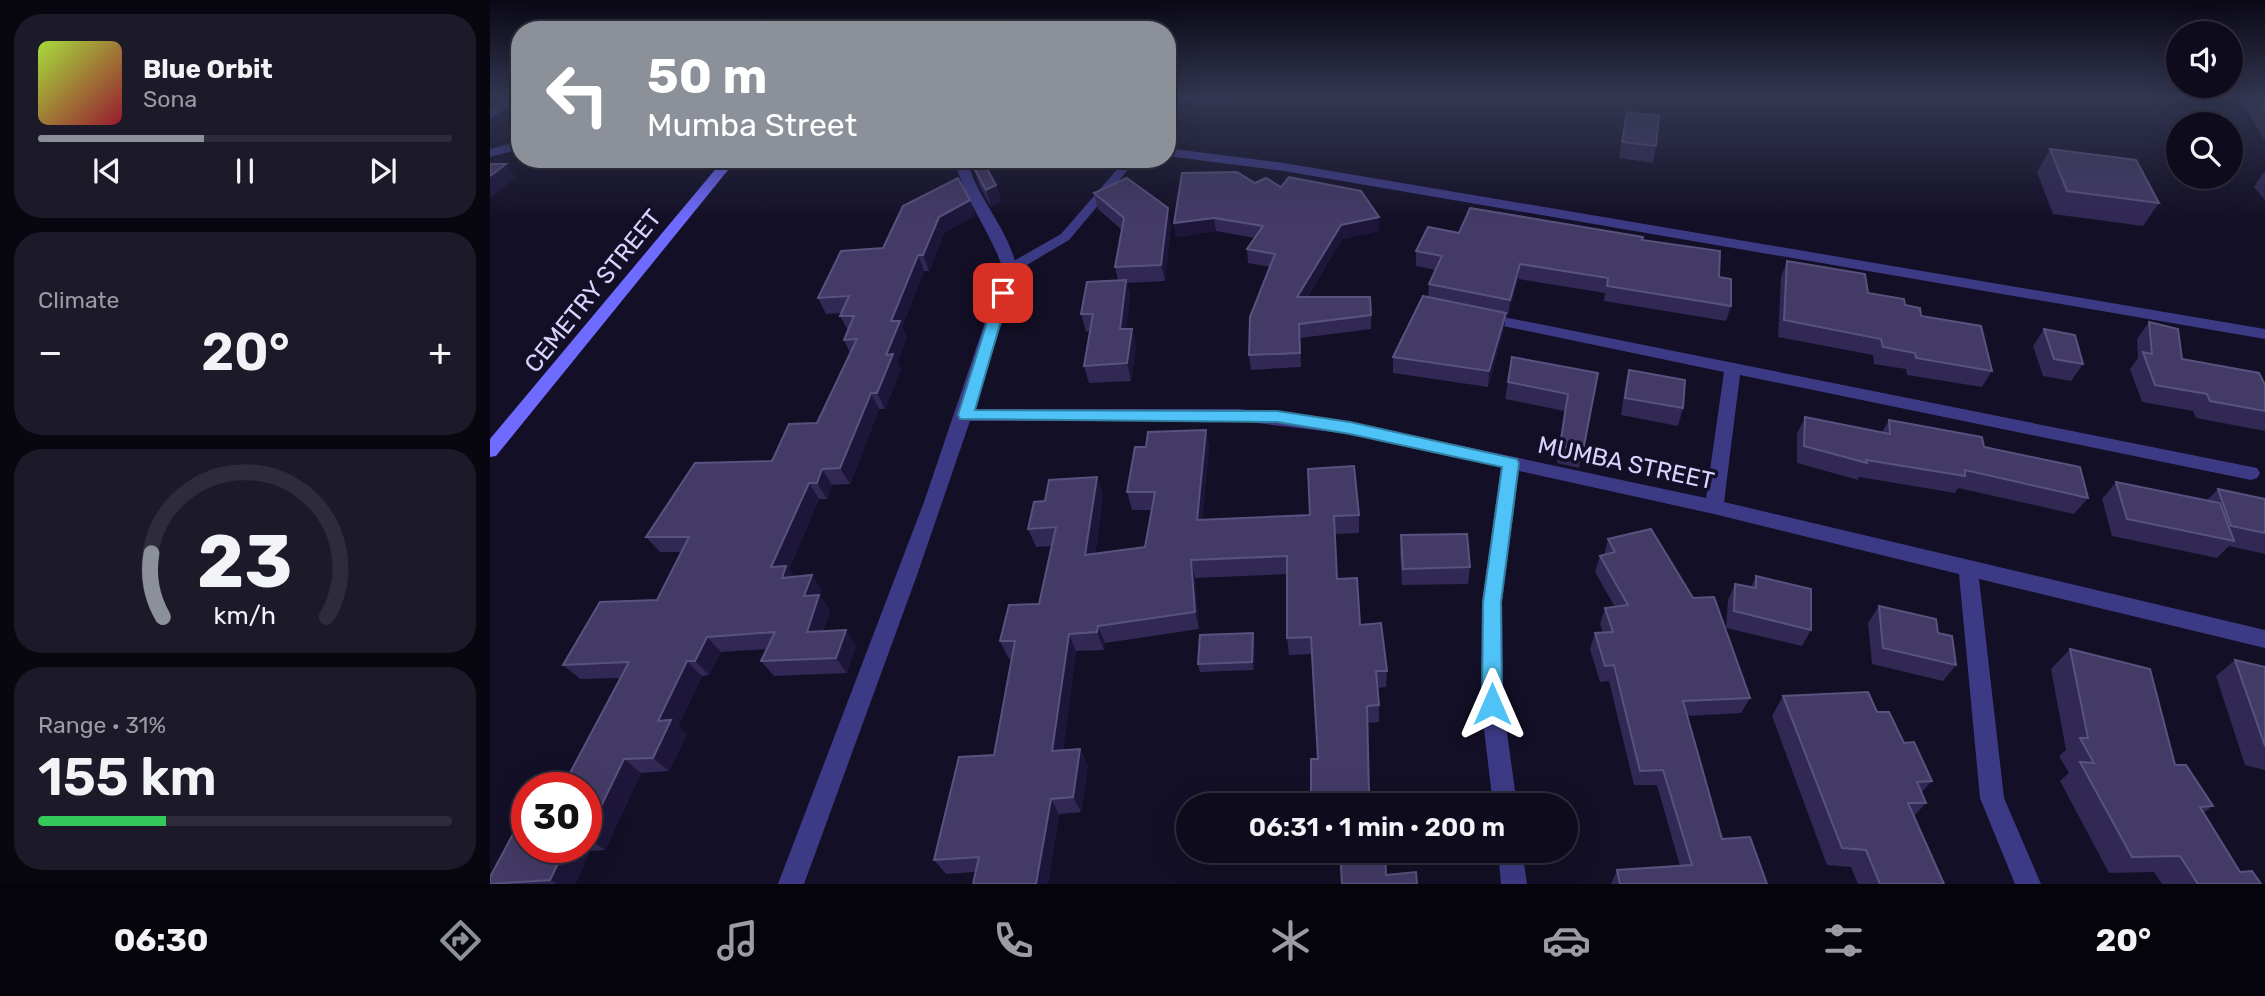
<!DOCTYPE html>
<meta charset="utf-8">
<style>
body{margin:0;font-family:Rubik,sans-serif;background:#1c1929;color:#f1f3f6;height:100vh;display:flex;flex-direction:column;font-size:26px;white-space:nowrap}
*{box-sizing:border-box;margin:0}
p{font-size:23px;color:#9b9ba3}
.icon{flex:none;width:38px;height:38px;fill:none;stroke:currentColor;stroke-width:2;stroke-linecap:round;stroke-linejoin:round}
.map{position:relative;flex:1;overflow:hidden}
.panel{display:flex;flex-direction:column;gap:14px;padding:14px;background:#08060f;width:490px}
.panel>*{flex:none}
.guide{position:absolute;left:21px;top:21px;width:665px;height:147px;border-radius:28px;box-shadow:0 7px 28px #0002,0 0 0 2px #2e2b3b;background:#8c9099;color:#fff;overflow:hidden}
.buttons{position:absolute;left:1676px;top:21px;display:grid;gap:14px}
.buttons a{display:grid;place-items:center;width:77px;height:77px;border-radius:50%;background:#0e0b1c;box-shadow:0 7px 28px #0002,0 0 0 2px #2e2b3b;font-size:35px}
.speed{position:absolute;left:21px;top:772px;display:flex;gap:14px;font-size:35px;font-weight:700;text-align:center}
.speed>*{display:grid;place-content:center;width:91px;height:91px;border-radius:50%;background:#0e0b1c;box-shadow:0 7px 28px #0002,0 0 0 2px #2e2b3b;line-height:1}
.speed .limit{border:10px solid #d22;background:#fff;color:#111}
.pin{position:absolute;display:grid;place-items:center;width:60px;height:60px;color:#fff;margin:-30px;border-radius:14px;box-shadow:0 4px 10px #0006}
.me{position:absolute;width:77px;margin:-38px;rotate:0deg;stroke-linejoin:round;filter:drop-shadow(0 0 5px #0008)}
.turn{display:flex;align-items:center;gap:24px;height:147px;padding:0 21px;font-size:32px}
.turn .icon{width:91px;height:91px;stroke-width:2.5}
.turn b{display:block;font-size:49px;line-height:60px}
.big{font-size:52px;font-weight:600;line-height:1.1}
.panel .tile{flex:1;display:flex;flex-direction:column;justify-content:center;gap:10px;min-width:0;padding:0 24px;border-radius:28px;background:#1c1929}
.panel .dial{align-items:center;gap:0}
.dial svg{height:182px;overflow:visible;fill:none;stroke:#2e2b3b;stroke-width:7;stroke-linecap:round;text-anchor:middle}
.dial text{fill:#f1f3f6;stroke:none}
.song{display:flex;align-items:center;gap:21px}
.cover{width:84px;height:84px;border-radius:10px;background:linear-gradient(135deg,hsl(80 70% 55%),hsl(350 70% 35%))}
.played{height:7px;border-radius:4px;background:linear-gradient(90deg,#8c9099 40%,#2e2b3b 40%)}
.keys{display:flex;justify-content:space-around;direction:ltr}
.heat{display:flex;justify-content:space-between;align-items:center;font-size:38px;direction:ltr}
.charge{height:10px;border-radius:5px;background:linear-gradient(90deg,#34c759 31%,#2e2b3b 0)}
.trip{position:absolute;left:686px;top:793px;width:402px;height:70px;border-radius:35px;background:#0e0b1c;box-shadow:0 7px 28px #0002,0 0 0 2px #2e2b3b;font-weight:600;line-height:70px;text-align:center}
.tabs{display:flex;height:112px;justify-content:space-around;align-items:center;background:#06040b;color:#9b9ba3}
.tabs .icon{width:49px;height:49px}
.tabs .selected{color:#8c9099}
.tabs b{font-size:32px;color:#f1f3f6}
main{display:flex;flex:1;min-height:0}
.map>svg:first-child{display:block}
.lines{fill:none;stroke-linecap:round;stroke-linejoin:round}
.lane{fill:#3d3a85;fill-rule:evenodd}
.street{fill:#3d3a85;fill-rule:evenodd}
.secondary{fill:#6f6bff;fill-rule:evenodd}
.wall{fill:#312854}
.shaded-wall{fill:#1d163a}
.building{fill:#433a66;stroke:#5a527e;stroke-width:2}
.route{fill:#4fc3f7;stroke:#337fa1;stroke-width:2}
.labels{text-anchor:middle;stroke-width:7;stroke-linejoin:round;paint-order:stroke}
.street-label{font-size:24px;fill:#d9d4ff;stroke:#130f26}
</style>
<main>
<section class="panel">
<div class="tile">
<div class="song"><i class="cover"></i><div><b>Blue Orbit</b><p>Sona</p></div></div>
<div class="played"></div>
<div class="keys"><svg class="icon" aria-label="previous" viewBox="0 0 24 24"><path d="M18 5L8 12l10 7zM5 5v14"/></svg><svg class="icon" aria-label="pause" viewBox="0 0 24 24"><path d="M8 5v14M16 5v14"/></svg><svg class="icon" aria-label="next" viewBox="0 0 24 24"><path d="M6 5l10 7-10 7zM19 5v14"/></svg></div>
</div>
<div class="tile"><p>Climate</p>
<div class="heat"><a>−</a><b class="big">20°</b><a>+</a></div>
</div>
<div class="tile dial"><svg viewBox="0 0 100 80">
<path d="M14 69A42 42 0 1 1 86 69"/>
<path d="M14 69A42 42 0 0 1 9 41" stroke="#8c9099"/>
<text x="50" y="56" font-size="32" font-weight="700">23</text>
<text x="50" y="72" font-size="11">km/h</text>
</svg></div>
<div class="tile"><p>Range · 31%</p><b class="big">155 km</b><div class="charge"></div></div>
</section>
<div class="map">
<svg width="1775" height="884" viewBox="0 0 1775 884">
<rect width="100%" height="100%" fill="#130f26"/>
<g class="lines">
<path class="lane" d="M636,159H647L579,240L525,272H515V266L571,234Z"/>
<g class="street">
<path d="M18,96H30V99L0,119V109Z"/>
<path d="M30,141V149L0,157V149Z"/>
<path d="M677,148L794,163L1775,329V339L794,171L677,156Z"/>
<path d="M465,159H477C486,198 518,227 526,266C529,279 490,388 484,409H749L860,422L1216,498L1234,372L989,321L986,318L994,313L1767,468L1770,473L1767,478L1761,480L1250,375L1234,502L1775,630V648L1489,579L1514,798L1551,884H1525L1490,798L1469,574L1224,514L1029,471L1012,602L1013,704L1027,805H1003L991,704L992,602L1011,467L860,434L749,421H480L426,578L314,884H288L434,502L513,269C500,230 473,199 465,159Z"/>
<path d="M1008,850H1032L1037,884H1011Z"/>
</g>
<path class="secondary" d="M234,159H247L6,456L0,457V439Z"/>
</g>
<g class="wall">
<path d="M689,96H744L738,105L689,99Z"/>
<path d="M1756,96H1775V141L1752,102Z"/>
<path d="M1137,112L1166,146L1163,163L1129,158Z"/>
<path d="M1560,149L1669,203L1653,226L1563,214L1547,172Z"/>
<path d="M484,168L506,185L511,201L501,207L489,185Z"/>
<path d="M1774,172H1775V200L1764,187Z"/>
<path d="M765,183L791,187L889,217V231L852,239L817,297L881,315V329L810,338L811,367L761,370L759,355L780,267L758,263L757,249L764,238L726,231L686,237L684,223Z"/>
<path d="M604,193L681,224L675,281L637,283L640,297L636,329H642L646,346L641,381L599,383L594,366L600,331L596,332L591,314L628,280L625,267L632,230L608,209Z"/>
<path d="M480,200L485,216L455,232L439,271H434L412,327L417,337L407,362L411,370L395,409H389L360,484L342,485L337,499H329L299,569L304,576L332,590L330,596L340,610L333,631L366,645L357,673L284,676L271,661L277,649L231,652L219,675L212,676L188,726L197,734L179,771L151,773L115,850L100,851L85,884H0L37,847H96V788L130,678L90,679L73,665L167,600L191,552H170L156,537L282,461L327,423L360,353L354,340L358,331L350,316L352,313L336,314L328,298L393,248Z"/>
<path d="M1152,240L1229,277L1241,306L1236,321L1114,301L1115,293L1028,279L1018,315L1016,314L1014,329L998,387L903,373V357L938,297L939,284L946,270L926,266V251Z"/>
<path d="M1297,261L1378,293L1415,305L1431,316L1502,371L1492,387L1417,375L1416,369L1384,364L1383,355L1288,337L1291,277Z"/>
<path d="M1659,322L1692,359L1775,385V431L1706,418L1703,411L1652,402L1640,369L1648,358L1647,339Z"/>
<path d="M1554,329L1593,364L1581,381L1553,376L1543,346Z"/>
<path d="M1139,370L1193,408L1188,426L1131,415L1135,387Z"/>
<path d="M1108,373L1089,468L1067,463L1074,411L1015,399L1018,382Z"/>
<path d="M1315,417L1392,432L1399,420L1494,447L1598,498L1584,514L1468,488L1465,493L1369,477L1368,480L1307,463V434Z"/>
<path d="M716,430L719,448L712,520L869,515V533L845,534L847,579L870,625L897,671L896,687L887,688L889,705V722L877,723L879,794L893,805L828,759L822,654L799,655L797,638V574L705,578L709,629L615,643L614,650L586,651L573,750L590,749L598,765L591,812L569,814L558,884H483L486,872L456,874L444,860L504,755L522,658L519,659L510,641L549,604L561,546L546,547L538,529L613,495L605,554L655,547L662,510H642L637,492L656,447Z"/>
<path d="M1626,482L1717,500L1728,489L1775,499V554L1739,546L1727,558L1622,536L1612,499Z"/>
<path d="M911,535L980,567L978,584L912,585L910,552Z"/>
<path d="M1118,539L1260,698L1251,713L1197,716L1232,839L1277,884H1121L1127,870L1190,866L1167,785H1144L1119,681L1110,682L1100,649L1105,633H1113L1110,624L1115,608L1125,607L1105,572L1110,556L1114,555Z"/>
<path d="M1266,576L1321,630L1312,646L1236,628L1238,600L1245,584L1261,587Z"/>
<path d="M1389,606L1448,633L1466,665L1453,681L1382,664L1378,623Z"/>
<path d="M765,642L764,670L710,672L708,664Z"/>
<path d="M1580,649L1723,806L1713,813L1750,872L1771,884H1672L1664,872L1619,873L1570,781L1579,773L1569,756L1576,750L1561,669Z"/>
<path d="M1745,660L1775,667V770L1755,765L1726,676Z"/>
<path d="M1293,696L1387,712L1414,743L1442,781L1432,792L1436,803L1424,816L1454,884H1368L1361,867L1337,865L1282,716Z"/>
<path d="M822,850H895L852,884L850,851L823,852Z"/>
</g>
<g class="shaded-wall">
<path d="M737,96H744L738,105Z"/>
<path d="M16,164L26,178L0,198V176Z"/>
<path d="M506,185L511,201L501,207L496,190Z"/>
<path d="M480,200L485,216L455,232L439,271L433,255L449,217Z"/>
<path d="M678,208L681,224L675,281L671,265Z"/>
<path d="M889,217V231L852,239L808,311L807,297L851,225Z"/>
<path d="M724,218L726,231L686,237L684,223Z"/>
<path d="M428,255L434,271L412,327L417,337L407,362L411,370L395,409L387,393L396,355L401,321Z"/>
<path d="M1030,264L1028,279L1018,315L1020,300Z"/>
<path d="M636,280L640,297L634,347L630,329Z"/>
<path d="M1016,313L1014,329L998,387L999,371Z"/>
<path d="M642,329L646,346L641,381L637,363Z"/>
<path d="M381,393L389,409L360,484L350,468Z"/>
<path d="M716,430L719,448L710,538L707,520Z"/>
<path d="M332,469L342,485L337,499L327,483Z"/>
<path d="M607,477L613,495L602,573L595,555Z"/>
<path d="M319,483L329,499L299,569L308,581L304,593L281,567Z"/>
<path d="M701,560L705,578L709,629L705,612Z"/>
<path d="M322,575L332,590L330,596L340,610L328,647L317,632L314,596Z"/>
<path d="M608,626L615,643L614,650L607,632Z"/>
<path d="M356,630L366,645L357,673L346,658Z"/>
<path d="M763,633L765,642L764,670L762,662Z"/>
<path d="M579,634L586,651L571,767L562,751Z"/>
<path d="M217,637L231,652L219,675L205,661Z"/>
<path d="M197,661L212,676L188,726L197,734L179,771L163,758L168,721Z"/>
<path d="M590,749L598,765L591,812L583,797Z"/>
<path d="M134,759L151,773L115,850L96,837Z"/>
<path d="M561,799L569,814L558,884H546Z"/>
<path d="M76,847H94L100,851L85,884H67L60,880Z"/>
</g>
<g class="building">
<path d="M1766,96H1775V111Z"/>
<path d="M1137,112L1169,116L1166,146L1132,142Z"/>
<path d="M1560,149L1646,160L1669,203L1577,191Z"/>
<path d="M494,163L506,185L496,190L484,168Z"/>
<path d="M0,164H16L0,176Z"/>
<path d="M747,172L765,183L776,178L791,187L799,177L871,191L889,217L851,225L807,297H880L881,315L809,324L810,353L759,355L760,317L785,254L757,249L773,226L724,218L684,223L692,173Z"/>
<path d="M468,178L480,200L449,217L433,255H428L401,321H410L396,355L403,354L387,393H381L350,468L332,469L327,483H319L281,567L296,566L292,578L322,575L314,596L329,595L317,632L356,630L346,658L271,661L285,632L217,637L205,661H197L168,721L181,720L163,758L134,759L96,837V788H72L139,662L73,665L110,602L167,600L199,537H156L205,463L282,461L299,424L327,423L367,339L354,340L364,316H350L359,296L328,298L351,251L393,248L413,206Z"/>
<path d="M637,178L678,208L671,265L625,267L634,218L604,193Z"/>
<path d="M980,208L1153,237L1152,240L1230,251L1229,277L1241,279V306L1117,286L1118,278L1030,264L1020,300L939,284L952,256L926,251L938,227L969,233Z"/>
<path d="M1297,261L1375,274L1378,293L1414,299L1415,305L1430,308L1431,316L1491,326L1502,371L1426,358L1425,353L1393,347L1391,339L1294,320Z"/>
<path d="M636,280L630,329H642L637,363L594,366L603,314H591L597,282Z"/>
<path d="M933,296L1016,313L999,371L903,357Z"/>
<path d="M1659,322L1688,329L1692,359L1769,373L1775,385V411L1720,401L1717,394L1665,385L1653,352L1662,354Z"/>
<path d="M1554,329L1585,335L1593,364L1564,359Z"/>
<path d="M1022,357L1108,373L1093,451L1070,446L1078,394L1018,382Z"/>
<path d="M1139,370L1195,380L1193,408L1135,398Z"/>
<path d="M1315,417L1400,434L1399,420L1492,437L1494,447L1590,467L1598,498L1475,470V476L1376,460L1377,463L1314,446Z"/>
<path d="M716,430L707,520L820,515L818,469L864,466L869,515L844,516L847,579L867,578L870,625L891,623L897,671H886L889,705L877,706L879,794H892L893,805H821V759H828L821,637L797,638V556L701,560L705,612L608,626L607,632L579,634L562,751L590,749L583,797L561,799L546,884H483L489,857L444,860L469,757L504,755L525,641H510L519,605L549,604L566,527L538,529L544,502L555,501L559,480L607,477L595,555L655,547L665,492H637L645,447H656L658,432Z"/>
<path d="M1626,482L1730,503L1744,541L1637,519Z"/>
<path d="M1728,489L1775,499V533L1741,526Z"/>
<path d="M1161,529L1203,598L1224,597L1260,698L1193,701L1232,839L1260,837L1277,884H1130L1127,870L1202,865L1173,770L1150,771L1124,665L1115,666L1105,633L1123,632L1115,608L1138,605L1110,556L1125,552L1118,539Z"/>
<path d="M977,534L980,567L913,569L911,535Z"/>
<path d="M1266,576L1321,589V630L1244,611L1245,584L1266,588Z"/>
<path d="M1389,606L1446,619L1448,633L1462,636L1466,665L1393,648Z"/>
<path d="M763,633L762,662L708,664L710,635Z"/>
<path d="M1580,649L1660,669L1685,765H1696L1723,806L1710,807L1750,872L1762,871L1771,884H1708L1690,856L1642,857L1590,762L1604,763L1590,738H1598Z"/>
<path d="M1745,660L1775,667V746Z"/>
<path d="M1378,692L1387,712H1399L1414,743L1424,742L1442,781L1427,782L1436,803H1418L1454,884H1390L1376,850L1352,848L1293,696Z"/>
<path d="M37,808V847H76L60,880L0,884V877Z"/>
<path d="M850,850H895L896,875L926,872L927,884H852Z"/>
</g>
<linearGradient id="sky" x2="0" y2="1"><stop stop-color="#0a0815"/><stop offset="0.44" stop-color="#333752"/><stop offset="1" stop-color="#333752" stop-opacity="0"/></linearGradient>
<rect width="1775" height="220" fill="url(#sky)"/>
<path class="route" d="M513,289L519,293L485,410L787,411L860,422L1027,459L1029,463L1011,602L1012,704L1009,710L1002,713L995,710L992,704L993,602L1012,467L860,434L787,422L470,419L468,415L506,293Z"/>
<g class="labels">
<g class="street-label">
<text transform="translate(103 291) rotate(-51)" y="8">CEMETRY STREET</text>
<text transform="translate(1136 463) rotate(12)" y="8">MUMBA STREET</text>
</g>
</g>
</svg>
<div class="buttons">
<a><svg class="icon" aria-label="sound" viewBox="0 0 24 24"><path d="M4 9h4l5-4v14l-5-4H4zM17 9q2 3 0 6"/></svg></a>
<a><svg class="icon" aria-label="search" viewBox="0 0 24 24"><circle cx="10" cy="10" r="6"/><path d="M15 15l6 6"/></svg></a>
</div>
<div class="speed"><div class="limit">30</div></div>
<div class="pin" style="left:513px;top:293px;background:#d93025"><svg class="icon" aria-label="arrive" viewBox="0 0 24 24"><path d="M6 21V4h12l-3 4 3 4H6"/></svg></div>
<svg class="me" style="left:1002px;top:704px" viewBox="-20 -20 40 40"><path d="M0-17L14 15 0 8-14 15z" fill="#4fc3f7" stroke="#fff" stroke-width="4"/></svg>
<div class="trip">06:31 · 1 min · 200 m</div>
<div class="guide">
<div class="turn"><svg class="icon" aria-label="left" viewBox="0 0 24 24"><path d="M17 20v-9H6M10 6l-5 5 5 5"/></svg><div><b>50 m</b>Mumba Street</div></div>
</div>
</div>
</main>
<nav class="tabs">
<b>06:30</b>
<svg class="icon selected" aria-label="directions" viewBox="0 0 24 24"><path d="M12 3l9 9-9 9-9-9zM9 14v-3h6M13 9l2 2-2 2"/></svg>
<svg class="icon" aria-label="music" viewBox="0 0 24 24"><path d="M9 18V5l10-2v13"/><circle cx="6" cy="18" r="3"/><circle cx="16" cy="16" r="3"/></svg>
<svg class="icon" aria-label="phone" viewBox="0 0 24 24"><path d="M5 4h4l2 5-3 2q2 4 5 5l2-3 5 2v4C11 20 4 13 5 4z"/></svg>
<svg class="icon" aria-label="climate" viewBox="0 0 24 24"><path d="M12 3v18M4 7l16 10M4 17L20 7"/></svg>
<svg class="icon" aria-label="car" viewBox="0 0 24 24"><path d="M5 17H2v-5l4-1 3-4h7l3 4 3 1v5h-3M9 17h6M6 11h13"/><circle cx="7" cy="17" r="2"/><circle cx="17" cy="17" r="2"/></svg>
<svg class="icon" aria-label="filters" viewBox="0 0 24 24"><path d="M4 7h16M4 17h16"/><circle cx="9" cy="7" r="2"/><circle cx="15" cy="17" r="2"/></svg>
<b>20°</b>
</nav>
